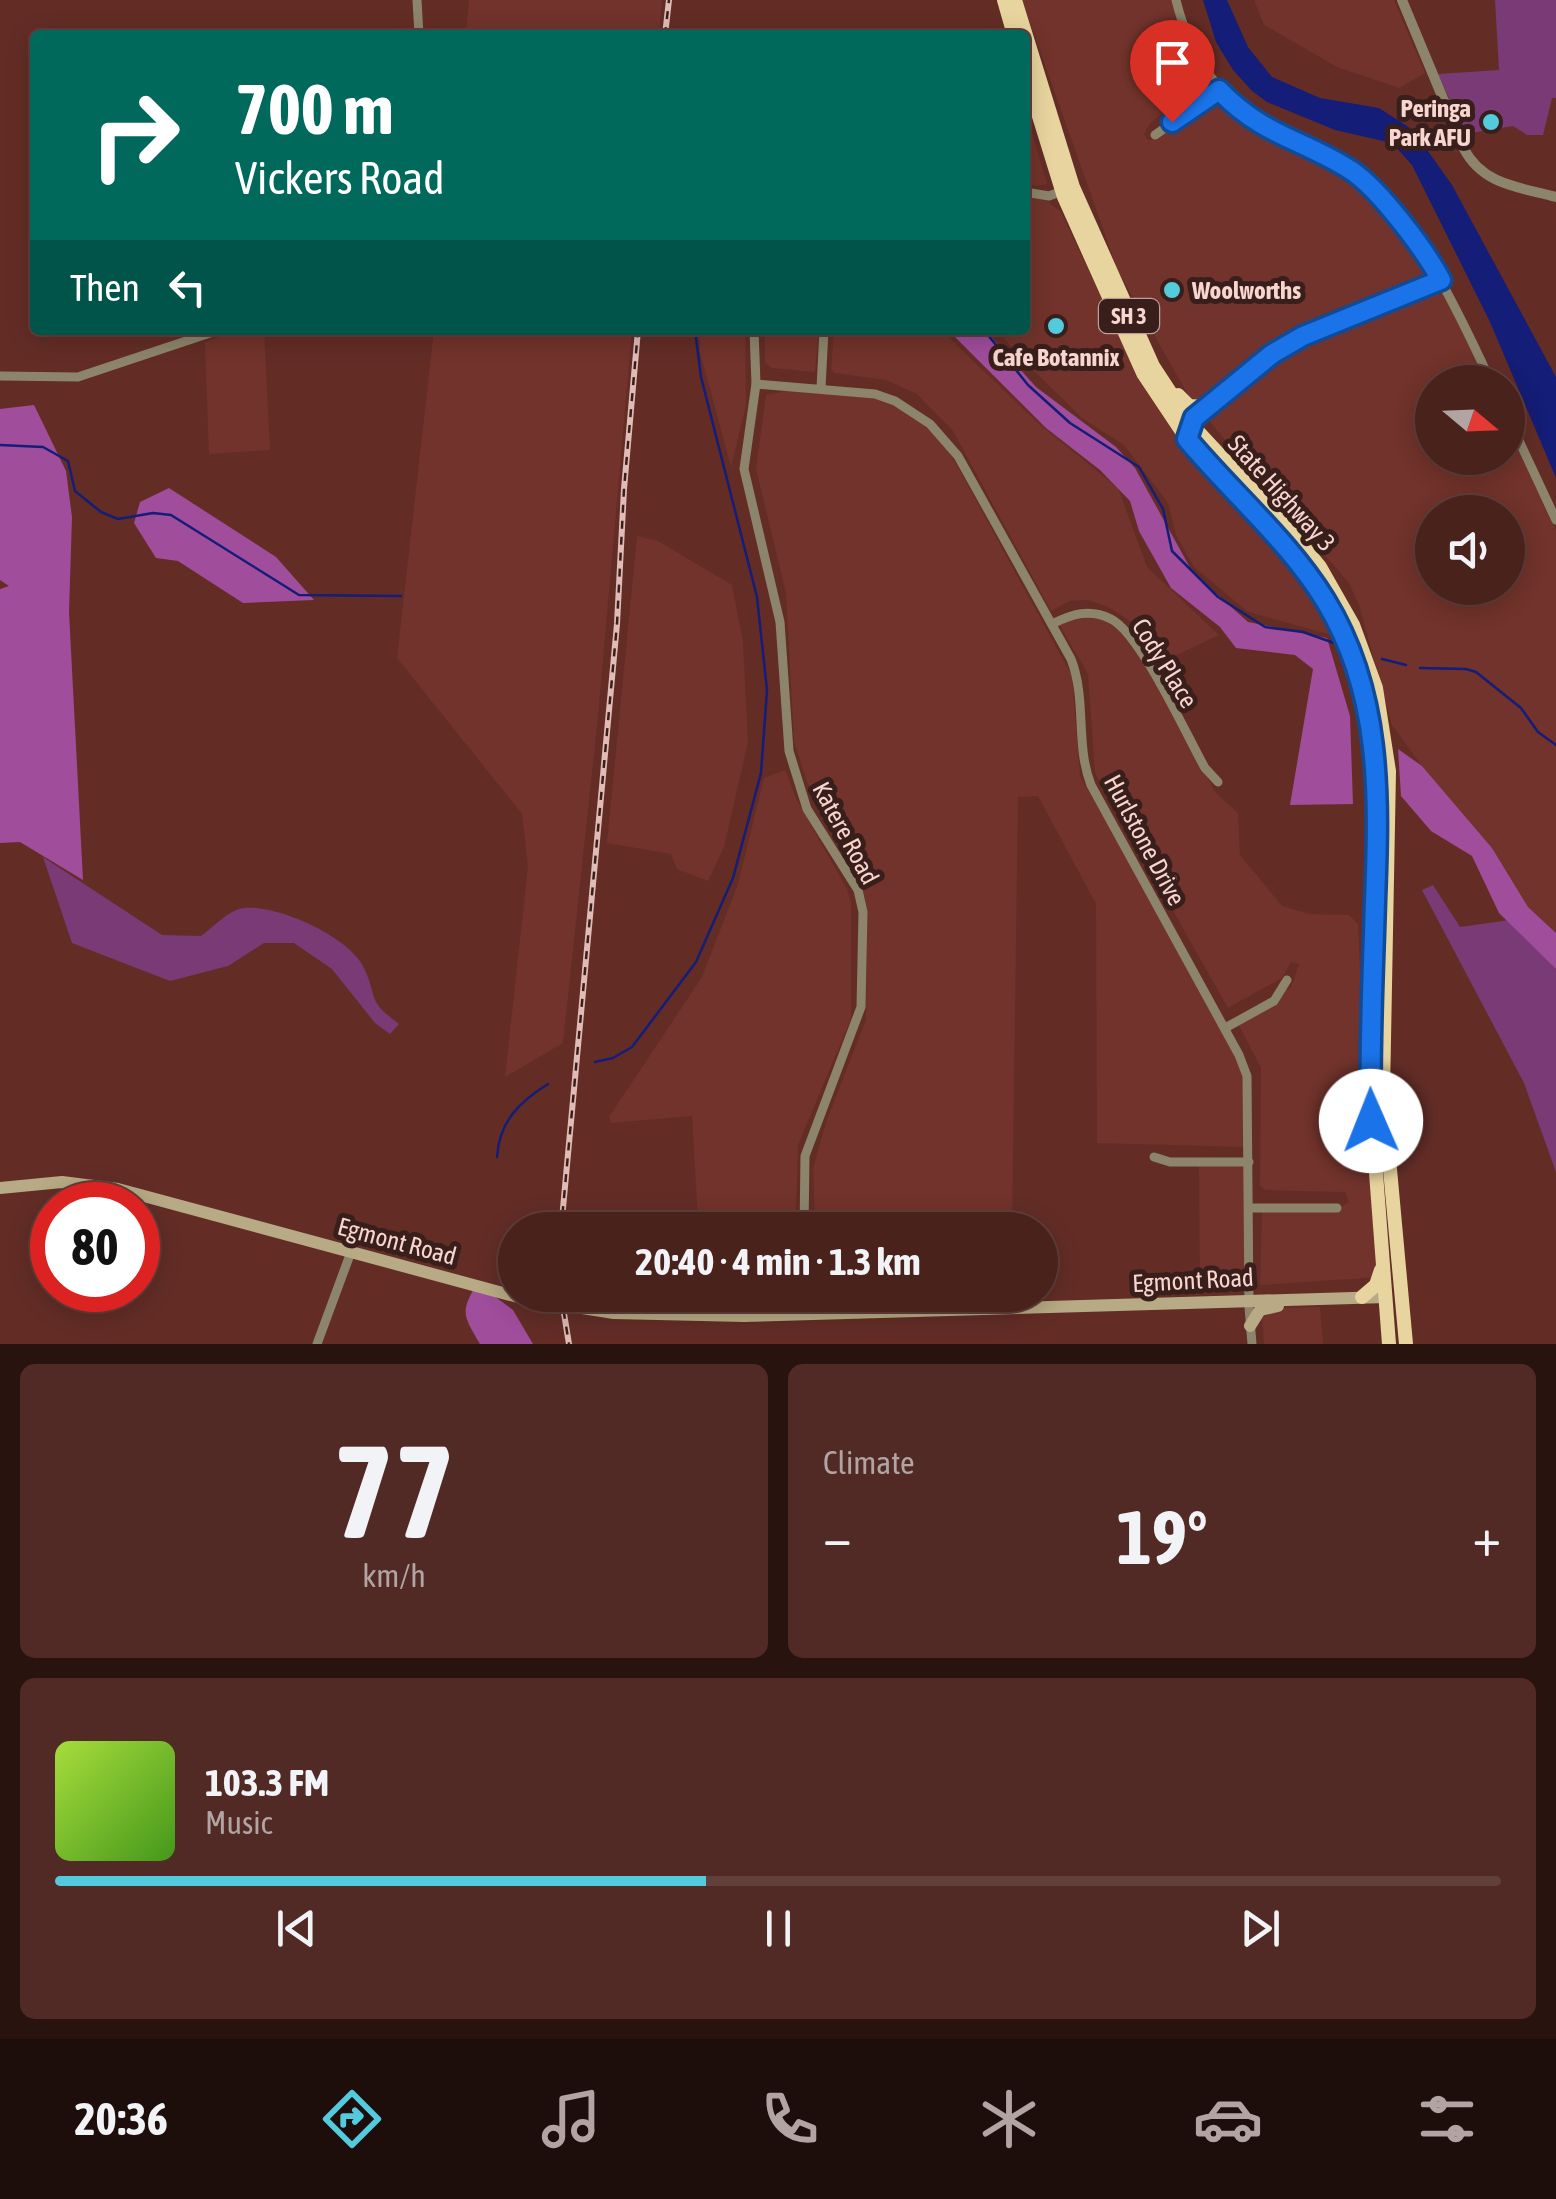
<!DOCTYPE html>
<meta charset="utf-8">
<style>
body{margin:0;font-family:"Asap Condensed",sans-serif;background:#512a25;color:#f1f3f6;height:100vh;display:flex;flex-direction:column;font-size:38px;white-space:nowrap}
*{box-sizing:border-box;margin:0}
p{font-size:32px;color:#b2a4a3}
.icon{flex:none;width:55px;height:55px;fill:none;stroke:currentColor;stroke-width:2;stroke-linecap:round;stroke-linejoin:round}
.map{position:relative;height:1344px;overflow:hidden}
.panel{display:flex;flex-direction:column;gap:20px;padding:20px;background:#29130f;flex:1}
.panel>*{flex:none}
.top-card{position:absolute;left:30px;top:30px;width:1000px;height:305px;border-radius:10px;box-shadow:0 5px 25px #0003,0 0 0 2px #613f3b;background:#00695c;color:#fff;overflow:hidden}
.needle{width:65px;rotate:109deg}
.tools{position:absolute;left:1415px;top:365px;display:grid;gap:20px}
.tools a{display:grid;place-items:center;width:110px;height:110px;border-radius:50%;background:#4a221c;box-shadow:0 5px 25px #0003,0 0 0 2px #613f3b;font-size:50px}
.speed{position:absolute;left:30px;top:1182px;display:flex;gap:20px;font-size:50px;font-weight:700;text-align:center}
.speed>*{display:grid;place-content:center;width:130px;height:130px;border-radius:50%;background:#4a221c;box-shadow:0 5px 25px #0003,0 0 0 2px #613f3b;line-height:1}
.speed .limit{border:15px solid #d22;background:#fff;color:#111}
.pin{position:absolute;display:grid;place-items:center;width:85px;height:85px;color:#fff;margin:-102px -42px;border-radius:50% 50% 50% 0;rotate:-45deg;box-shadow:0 0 10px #0007}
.pin .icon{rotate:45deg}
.me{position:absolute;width:110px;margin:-55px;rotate:359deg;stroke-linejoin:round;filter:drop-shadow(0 0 8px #0008)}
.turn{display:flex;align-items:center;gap:35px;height:210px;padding:0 40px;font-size:45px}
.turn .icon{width:130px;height:130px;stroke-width:2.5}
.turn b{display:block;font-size:70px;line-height:85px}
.then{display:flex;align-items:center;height:95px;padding:0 40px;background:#0003;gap:20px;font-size:38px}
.big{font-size:75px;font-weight:700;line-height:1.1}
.panel .widget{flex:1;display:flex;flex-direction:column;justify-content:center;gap:15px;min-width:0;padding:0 35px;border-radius:15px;background:#512a25}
.panel .dial{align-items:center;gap:0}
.dial b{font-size:130px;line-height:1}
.song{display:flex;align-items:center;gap:30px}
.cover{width:120px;height:120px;border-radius:15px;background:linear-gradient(135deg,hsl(80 70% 55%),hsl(100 70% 35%))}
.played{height:10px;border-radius:5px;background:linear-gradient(90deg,#54cadd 45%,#613f3b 45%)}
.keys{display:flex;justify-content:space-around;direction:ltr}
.heat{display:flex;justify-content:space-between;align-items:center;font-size:55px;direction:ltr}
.panel .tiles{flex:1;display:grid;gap:20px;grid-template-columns:1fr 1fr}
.widget:last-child{grid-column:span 2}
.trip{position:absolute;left:498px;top:1212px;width:560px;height:100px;border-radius:50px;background:#4a221c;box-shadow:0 5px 25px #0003,0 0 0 2px #613f3b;font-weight:700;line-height:100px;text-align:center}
.tabs{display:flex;height:160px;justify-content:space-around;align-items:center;background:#1e0e0b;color:#b2a4a3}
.tabs .icon{width:70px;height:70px}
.tabs .active{color:#54cadd}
.tabs b{font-size:45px;color:#f1f3f6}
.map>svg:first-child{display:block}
.built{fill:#71332b;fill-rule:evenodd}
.green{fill:#793a76}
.forest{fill:#a04d9c}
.water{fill:#141d77}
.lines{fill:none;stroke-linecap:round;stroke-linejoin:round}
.stream{stroke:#141d77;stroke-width:2.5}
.minor{stroke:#8d846c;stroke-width:9}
.tertiary{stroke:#8d846c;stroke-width:10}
.secondary{stroke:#b8aa84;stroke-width:12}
.trunk{stroke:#e8d49e;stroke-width:14}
.rail-casing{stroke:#e1bbb5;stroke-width:6}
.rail{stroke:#381f1b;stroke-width:2.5;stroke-dasharray:8;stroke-linecap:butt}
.route-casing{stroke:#114b97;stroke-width:25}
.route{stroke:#1a73e8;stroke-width:18}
.poi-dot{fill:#54cadd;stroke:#381f1b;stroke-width:4}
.labels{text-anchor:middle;stroke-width:10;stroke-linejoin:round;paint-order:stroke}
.shield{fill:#381f1b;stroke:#be9e99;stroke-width:2.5}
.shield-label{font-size:22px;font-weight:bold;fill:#f8d5cf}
.poi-label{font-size:25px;font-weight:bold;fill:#f8d5cf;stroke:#381f1b;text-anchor:end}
.street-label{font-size:25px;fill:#f8d5cf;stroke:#381f1b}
</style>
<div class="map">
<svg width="1556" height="1344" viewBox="0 0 1556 1344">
<rect width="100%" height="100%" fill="#632d26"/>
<g class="built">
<path d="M469,0H662L659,35H466Z"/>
<path d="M1022,0H1176L1184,33L1206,79L1204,83L1151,122L1144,134L1148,140L1156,139L1219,96L1262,129L1327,158L1362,180L1414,240L1432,272L1316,317L1283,334L1195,407L1118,271Z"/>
<path d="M1254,0H1394L1425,73L1399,88L1337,67L1264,25Z"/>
<path d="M1025,108L1047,184L1036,186L1025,182Z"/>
<path d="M1025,193L1047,201L1061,212L1124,345L1282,552L1332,635L1248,612L1194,567L1176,535L1168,503L1124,445L1082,418L1021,358L997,330H1025Z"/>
<path d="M1438,287H1445L1489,382H1432V458H1508V424L1556,530V933L1528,907L1492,848L1422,766L1392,725L1359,605L1349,583L1209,421L1280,353L1304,340ZM1432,512H1508V588H1432Z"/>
<path d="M240,330H264L270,450L209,454L205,342Z"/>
<path d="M434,330H632L598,717L563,1043L505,1077L528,866L522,814L397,658Z"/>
<path d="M700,330H745L746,405L731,467L700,352Z"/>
<path d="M765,330H819L815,372L771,368L765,362Z"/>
<path d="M834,330H941L1039,424L1118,488L1147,567L1219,635L1158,664L1133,623L1110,608L1088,600L1070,601L1051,611L953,431L917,394L886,380L834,373L831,369Z"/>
<path d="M803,388H835L898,403L939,438L954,460L1072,676L1080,776L1239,1050L1246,1074L1245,1147L1097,1143L1096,904L1038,796L1018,797L1012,1230H815L813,1168L827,1120L866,1020L867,911L859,875L807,782L794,741L786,593L756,469L766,395Z"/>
<path d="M637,536L658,541L732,585L743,642L748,742L724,847L708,881L677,869L671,854L607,843Z"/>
<path d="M1074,617L1107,618L1129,637L1216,793L1238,813L1240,855L1282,906L1309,914L1349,915L1358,924L1364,1055L1381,1277L1260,1285L1262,1211L1341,1207L1349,1202L1345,1192L1265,1190L1260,1185L1261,1068L1235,1018L1291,987L1299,964L1291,962L1282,978L1228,1008L1095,773L1088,674L1059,624Z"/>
<path d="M785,770L797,800L847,889L851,902V1019L798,1145L796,1214L698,1219L692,1116L611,1123L609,1117L702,977L738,884L764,778Z"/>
<path d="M1199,1163H1244V1286H1200Z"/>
<path d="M1320,1307L1323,1344H1264L1262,1314L1266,1308Z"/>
</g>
<g class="green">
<path d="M1495,0H1556V98H1552L1543,135H1527L1513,126L1465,134L1438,74L1499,70Z"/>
<path d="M43,857L162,935L201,936C212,928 226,913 239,909C272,901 348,936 363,966C379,999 365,999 399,1024L390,1034L375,1023L332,969L294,943H264L228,966L170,981L72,943Z"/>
<path d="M1433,885L1460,927L1517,919L1556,970V1172L1524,1083L1422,890Z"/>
</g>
<g class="forest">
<path d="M948,330H985L1036,387L1116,447L1135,468L1193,573L1248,622L1327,638L1350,716L1353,804L1290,805L1313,669L1295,655L1236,648L1220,627L1171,588L1139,531L1130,501L1100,470L1046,428Z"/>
<path d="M34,405L66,471L72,517L69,612L83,880L20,842L0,843V589L9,586L0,580V409Z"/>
<path d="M169,488L276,557L314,600L243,603L178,561L156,558L134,523L140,502Z"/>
<path d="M1398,749L1422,766L1492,848L1528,907L1556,933V969L1499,913L1472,856L1431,831L1401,796Z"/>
<path d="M477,1283L513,1310L533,1344H480C463,1315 460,1313 477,1283Z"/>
</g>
<path class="water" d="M1203,0H1227L1248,47L1272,77L1320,98L1379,108L1413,130L1452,185L1556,377V478L1490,322L1412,165L1392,143L1335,130L1267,102L1252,91L1233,70L1216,42Z"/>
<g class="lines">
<g class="stream">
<path d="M984,330L1028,385L1070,423L1139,467L1163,509L1172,551L1218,597L1265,627L1303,632L1337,644"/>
<path d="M0,445L43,447L68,461L75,491L101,512L118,519L153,513L171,515L299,595L401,596"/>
<path d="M1382,659L1406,665"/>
<path d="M1420,668L1466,669L1476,672L1521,708L1538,732L1556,745"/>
<path d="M595,1062L613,1058L632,1047L696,962L733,878L761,773L767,690L757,597L701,377L695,330"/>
<path d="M497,1157C499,1122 519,1102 548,1084"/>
</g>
<g class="minor">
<path d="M417,0L419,35"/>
<path d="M1176,0C1192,66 1231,113 1292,142C1314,153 1341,161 1360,177C1421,230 1458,311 1491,382"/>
<path d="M1155,135L1219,90"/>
<path d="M1025,192L1049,196L1065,190"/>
<path d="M754,330L756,384L744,469L780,622L789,751L807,809L858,890L863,912L861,1007L805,1156L804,1230"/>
<path d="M0,376L78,377L219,330"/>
<path d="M756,384L875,394L895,401L930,424L958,456L1071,659C1087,700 1075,744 1091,785L1239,1055L1247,1076L1249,1307L1252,1344"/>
<path d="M821,388L824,330"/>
<path d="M1508,417L1556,520"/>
<path d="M1190,427L1194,418L1272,354L1303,336L1441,280"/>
<path d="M1052,624C1072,614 1090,608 1111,619C1140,633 1187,736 1205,768L1218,782"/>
<path d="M1225,1028L1274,1001L1287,980"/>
<path d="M1154,1157L1170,1162H1249"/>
<path d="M1249,1208H1337"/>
<path d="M806,1295V1314"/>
<path d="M317,1344L351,1252"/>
</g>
<path class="tertiary" d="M1402,0L1464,149C1483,185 1519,187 1556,197"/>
<g class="secondary">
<path d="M0,1188L62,1182L118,1189L525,1299L614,1313L744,1316L1386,1297"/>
<path d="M1250,1326L1260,1310L1278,1306"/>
</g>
<g class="trunk">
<path d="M1004,0L1014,35"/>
<path d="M1015,0L1073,187L1153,366L1191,424L1294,535L1320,567L1353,625L1376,688L1389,771L1383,1093L1406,1344"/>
<path d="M1025,71L1064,197L1143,373L1187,439L1268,527L1317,587L1348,644L1363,686L1377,770L1370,1094L1389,1344"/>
<path d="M1178,395L1189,406L1206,407"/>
<path d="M1362,1297L1376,1285L1381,1270"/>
</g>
<g class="rail-casing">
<g id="rail">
<path d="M665,35L669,0"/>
<path d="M561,1230L617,624L624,489L638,330"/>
<path d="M561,1295L569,1344"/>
</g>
</g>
<use href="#rail" class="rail"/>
</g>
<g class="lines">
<g class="route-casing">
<path id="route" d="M1172,122L1219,90C1264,137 1303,139 1352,171C1380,190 1425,250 1441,280L1303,336L1272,354L1194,418L1187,439C1232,493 1288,540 1325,600C1382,693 1379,796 1375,901C1373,974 1369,1047 1371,1121"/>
</g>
<use href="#route" class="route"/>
</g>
<g class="poi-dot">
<circle cx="1491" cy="122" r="10"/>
<circle cx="1172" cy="290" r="10"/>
<circle cx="1056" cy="326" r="10"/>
</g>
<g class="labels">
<rect class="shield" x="1099" y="299" width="60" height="34" rx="8"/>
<g class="shield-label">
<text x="1129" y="324">SH 3</text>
</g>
<g class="poi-label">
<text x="1471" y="117">Peringa<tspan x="1471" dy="29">Park AFU</tspan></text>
<text x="1192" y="299" text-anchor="start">Woolworths</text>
<text x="1056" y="366" text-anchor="middle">Cafe Botannix</text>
</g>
<g class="street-label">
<text transform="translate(1282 493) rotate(48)" y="9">State Highway 3</text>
<text transform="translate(1165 663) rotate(58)" y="9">Cody Place</text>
<text transform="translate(846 833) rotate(62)" y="9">Katere Road</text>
<text transform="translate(1145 840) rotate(62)" y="9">Hurlstone Drive</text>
<text transform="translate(397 1241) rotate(15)" y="9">Egmont Road</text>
<text transform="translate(1193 1280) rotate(-3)" y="9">Egmont Road</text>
</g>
</g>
</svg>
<div class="tools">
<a><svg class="needle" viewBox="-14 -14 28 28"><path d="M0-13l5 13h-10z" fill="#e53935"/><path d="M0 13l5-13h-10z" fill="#b2a4a3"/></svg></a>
<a><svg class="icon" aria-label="sound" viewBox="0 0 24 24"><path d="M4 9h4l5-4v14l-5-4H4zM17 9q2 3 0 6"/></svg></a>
</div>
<div class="speed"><div class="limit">80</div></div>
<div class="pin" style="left:1172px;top:122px;background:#d93025"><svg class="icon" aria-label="arrive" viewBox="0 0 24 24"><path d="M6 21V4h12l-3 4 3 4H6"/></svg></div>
<svg class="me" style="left:1371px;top:1121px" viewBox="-20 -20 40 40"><circle r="19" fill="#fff"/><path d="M0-13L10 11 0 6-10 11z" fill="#1a73e8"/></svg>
<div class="trip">20:40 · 4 min · 1.3 km</div>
<div class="top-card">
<div class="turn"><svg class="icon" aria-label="right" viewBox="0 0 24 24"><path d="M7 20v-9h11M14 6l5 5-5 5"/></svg><div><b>700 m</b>Vickers Road</div></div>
<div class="then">Then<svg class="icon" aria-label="left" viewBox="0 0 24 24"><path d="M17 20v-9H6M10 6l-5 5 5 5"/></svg></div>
</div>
</div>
<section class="panel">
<div class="tiles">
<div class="widget dial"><b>77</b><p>km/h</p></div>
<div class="widget"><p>Climate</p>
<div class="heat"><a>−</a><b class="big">19°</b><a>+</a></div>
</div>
<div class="widget">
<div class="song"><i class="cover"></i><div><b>103.3 FM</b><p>Music</p></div></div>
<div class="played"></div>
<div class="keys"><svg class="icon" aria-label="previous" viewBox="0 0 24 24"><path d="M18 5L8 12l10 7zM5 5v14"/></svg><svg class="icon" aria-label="pause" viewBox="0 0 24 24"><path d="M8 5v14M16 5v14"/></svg><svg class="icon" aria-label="next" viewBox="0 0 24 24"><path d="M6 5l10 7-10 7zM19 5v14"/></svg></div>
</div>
</div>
</section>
<nav class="tabs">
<b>20:36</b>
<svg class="icon active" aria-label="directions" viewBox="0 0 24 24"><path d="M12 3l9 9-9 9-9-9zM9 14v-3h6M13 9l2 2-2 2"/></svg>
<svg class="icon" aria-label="music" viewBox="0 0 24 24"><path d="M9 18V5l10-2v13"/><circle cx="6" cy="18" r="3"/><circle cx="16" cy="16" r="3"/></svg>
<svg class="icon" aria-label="phone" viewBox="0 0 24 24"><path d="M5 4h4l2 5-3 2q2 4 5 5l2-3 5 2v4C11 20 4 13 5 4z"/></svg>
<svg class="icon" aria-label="climate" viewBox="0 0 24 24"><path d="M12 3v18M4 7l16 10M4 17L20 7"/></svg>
<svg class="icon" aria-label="car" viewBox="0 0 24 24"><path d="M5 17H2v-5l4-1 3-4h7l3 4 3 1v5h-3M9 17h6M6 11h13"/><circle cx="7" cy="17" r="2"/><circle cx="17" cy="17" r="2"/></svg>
<svg class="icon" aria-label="filters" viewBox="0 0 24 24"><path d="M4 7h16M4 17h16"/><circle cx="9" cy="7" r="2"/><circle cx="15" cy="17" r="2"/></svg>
</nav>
